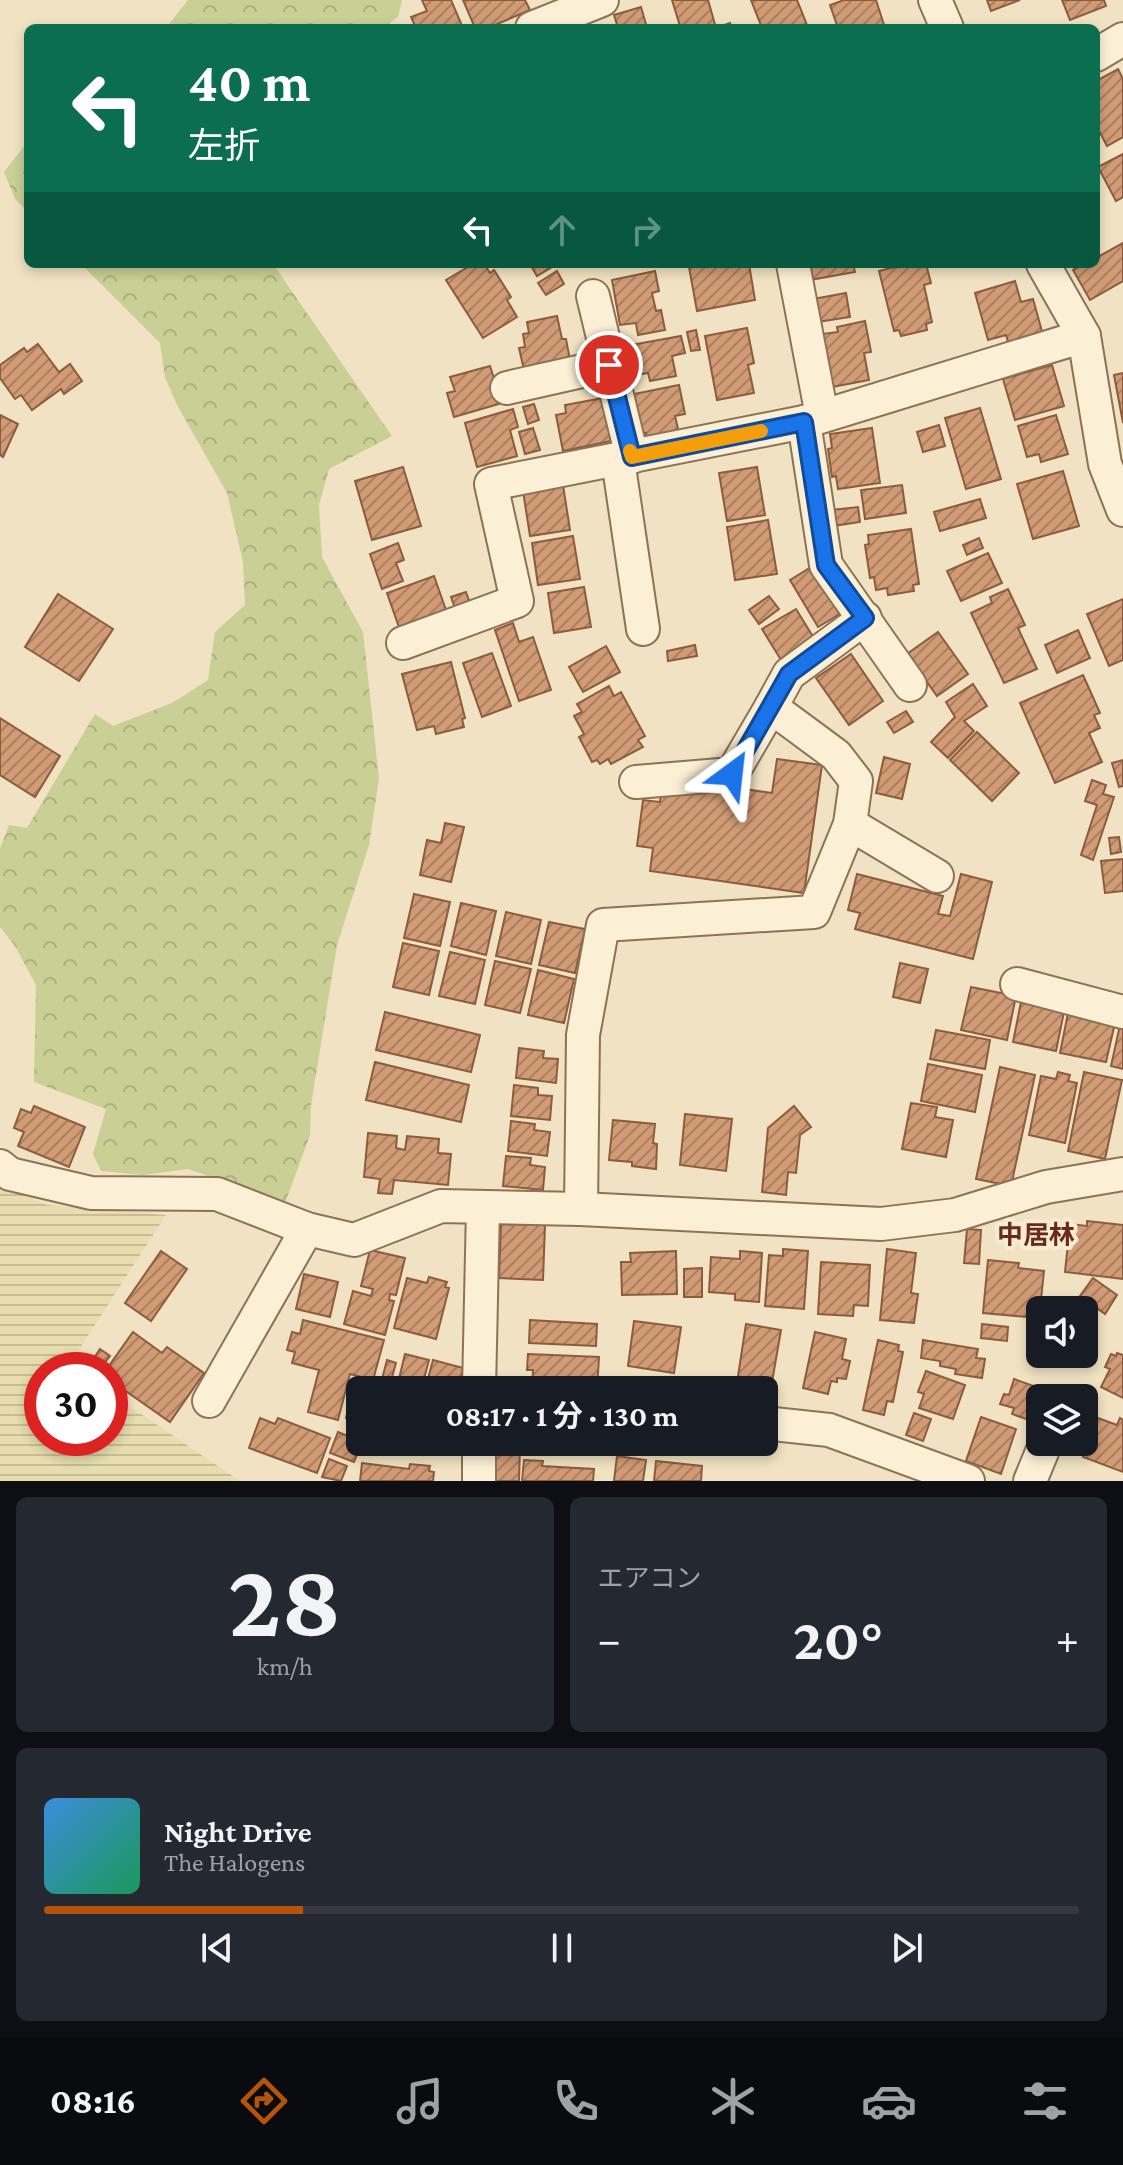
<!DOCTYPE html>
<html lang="ja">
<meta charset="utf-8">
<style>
body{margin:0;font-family:"Crimson Pro","Noto Sans JP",serif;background:#242831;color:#f1f3f6;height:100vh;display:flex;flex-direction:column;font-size:30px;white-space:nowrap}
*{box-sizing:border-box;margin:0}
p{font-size:26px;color:#9ea1a6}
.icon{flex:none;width:44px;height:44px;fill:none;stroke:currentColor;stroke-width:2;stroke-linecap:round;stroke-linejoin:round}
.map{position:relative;height:1481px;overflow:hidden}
.panel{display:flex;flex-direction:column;gap:16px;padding:16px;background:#0d0f14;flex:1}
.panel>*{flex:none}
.hud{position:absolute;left:24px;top:24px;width:1076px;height:244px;border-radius:12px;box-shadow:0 4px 12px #0003;background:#0b6e4f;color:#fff;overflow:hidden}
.tools{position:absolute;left:1026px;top:1296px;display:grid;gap:16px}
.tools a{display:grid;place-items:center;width:72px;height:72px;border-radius:12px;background:#171b24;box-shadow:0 4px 12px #0003;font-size:40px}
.speed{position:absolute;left:24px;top:1352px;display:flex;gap:16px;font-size:40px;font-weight:700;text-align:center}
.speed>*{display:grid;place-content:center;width:104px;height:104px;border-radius:50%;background:#171b24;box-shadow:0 4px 12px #0003;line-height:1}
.speed .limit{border:12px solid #d22;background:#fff;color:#111}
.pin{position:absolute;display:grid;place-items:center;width:68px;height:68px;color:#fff;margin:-34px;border:4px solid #fff;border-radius:50%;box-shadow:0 2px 8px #0007}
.me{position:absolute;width:88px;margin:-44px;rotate:30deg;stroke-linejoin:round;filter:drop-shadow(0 0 6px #0008)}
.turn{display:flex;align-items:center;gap:28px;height:168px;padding:0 32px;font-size:36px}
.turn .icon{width:104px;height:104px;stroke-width:2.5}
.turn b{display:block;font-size:56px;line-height:68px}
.lanes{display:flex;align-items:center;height:76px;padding:0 32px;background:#0003;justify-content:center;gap:40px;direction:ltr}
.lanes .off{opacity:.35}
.big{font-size:60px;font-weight:700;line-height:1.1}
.panel .card{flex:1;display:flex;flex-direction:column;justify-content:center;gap:12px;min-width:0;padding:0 28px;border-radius:12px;background:#242831}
.panel .dial{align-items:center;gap:0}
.dial b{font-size:104px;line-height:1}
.song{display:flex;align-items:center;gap:24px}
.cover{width:96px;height:96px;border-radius:12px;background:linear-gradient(135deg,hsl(210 70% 55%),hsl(150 70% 35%))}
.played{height:8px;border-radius:4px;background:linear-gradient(90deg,#b45309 25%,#363941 25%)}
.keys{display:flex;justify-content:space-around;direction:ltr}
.heat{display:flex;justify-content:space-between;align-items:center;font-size:44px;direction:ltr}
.panel .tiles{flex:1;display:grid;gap:16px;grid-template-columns:1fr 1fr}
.card:last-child{grid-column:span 2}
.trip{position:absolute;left:346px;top:1376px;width:432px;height:80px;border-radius:12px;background:#171b24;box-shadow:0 4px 12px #0003;font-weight:700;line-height:80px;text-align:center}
.dock{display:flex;height:128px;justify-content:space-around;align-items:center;background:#090b0e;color:#9ea1a6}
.dock .icon{width:56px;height:56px}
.dock .current{color:#b45309}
.dock b{font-size:36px;color:#f1f3f6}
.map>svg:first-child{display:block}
.farmland{fill:url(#farmland-rules)}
.forest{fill:url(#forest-crowns)}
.building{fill:url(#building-hatch);stroke:#8c5c3c;stroke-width:2}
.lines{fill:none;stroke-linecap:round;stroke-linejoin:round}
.minor-casing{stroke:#8c7358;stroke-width:36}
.minor{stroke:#fbefd6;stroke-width:32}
.route-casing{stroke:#114b97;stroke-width:20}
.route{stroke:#1a73e8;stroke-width:14}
.slow{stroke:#f59e0b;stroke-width:14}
.labels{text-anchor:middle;stroke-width:8;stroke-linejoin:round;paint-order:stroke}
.quarter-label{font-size:26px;font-weight:bold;fill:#6a2a1a;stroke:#f7ecd2}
</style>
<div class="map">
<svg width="1123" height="1481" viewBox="0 0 1123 1481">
<defs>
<pattern id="farmland-rules" width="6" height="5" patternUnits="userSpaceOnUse" patternTransform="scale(2)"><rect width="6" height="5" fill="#e7ddaf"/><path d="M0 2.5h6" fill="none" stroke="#c7be96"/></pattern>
<pattern id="forest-crowns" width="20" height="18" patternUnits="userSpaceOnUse" patternTransform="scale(2)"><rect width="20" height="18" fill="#c9cf95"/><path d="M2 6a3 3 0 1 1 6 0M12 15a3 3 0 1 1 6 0" fill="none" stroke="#aeb280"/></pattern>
<pattern id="building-hatch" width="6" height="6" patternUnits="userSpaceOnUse" patternTransform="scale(2)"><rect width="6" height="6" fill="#d19b76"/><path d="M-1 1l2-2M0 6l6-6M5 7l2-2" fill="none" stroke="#ab7f60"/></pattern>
</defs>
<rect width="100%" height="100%" fill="#f0e2c2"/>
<path class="farmland" d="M0,1185L47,1205L166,1215L69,1365L76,1370H42V1438H110V1393L240,1481H0Z"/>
<g class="forest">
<path d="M188,0H402L398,17L383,28H166Z"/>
<path d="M28,141V212L15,199L4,172Z"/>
<path d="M81,264H273L392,436L329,469L319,505L322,557L363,632L379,778L369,845L337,945L311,1105L310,1135L285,1203L188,1169L143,1175L101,1171L93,1154L106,1109L34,1082L36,985L15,946L0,927V849L9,825L27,828L95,714L113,726L172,703L208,680L215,632L245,605L243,562L227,493L177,405L165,377L160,343Z"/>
</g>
<g class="building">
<path d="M422,0H451L463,28H416L411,17L427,11Z"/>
<path d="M463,0H525L530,10L488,28H483L482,25L475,28Z"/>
<path d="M672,0H708L716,28L730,23L732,28H686L685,25L680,26Z"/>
<path d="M751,0H797L807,25L800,28H762Z"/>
<path d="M844,0H876L885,28H838L830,5Z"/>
<path d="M987,0H1020L991,11Z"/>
<path d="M1062,0H1104L1106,6L1070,20Z"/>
<path d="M641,7L647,28H618L614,15Z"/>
<path d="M1118,69L1123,79V137L1107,146L1096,125V81Z"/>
<path d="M1123,154V197L1116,201L1098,167Z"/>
<path d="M1123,243V281L1090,300L1073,270L1084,264H1096V258Z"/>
<path d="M473,264H484L490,273L494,270L511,297L507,300L517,317L483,338L446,280Z"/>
<path d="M530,264H557L537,276Z"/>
<path d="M702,264H749L755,300L697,311L689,267Z"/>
<path d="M807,264H853L855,272L810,280Z"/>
<path d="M907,264H926L931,283L924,285L932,322L926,324L927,330L901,336L899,330L894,331L879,271Z"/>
<path d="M557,271L564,284L546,295L538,283Z"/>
<path d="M655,271L659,291L652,293L656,311L661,310L665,330L638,335L636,323L620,325L612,280Z"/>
<path d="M1015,281L1021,302L1033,299L1043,335L1009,345L1006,335L988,340L975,293Z"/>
<path d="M846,293L850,317L817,322L813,299Z"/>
<path d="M557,316L562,339H566L570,360L524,370L519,348L525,347L523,334L529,333L527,322Z"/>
<path d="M865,321L871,352L864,353L869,380L832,387L822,334L838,332L837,327Z"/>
<path d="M747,328L754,363L748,365L754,393L717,400L705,336Z"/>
<path d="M696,330L700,350L691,351L687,332Z"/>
<path d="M681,336L685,353L672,356L676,376L650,381L648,373L626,377L620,347Z"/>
<path d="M38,344L59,372L70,364L82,381L64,394L61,389L32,410L21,395L15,399L0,378V365L24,348L27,352Z"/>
<path d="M1052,365L1064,406L1015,420L1003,379Z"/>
<path d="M490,366L502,403L454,417L447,393L455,391L450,377Z"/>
<path d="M1123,373V423L1114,375Z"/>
<path d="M679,385L685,414L675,416L679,433L647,439L646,433L636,435L629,395Z"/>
<path d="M603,398L611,441L563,451L556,415L566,413L565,405Z"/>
<path d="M534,404L539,420L528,424L523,407Z"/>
<path d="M980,408L1001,479L966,489L945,418Z"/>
<path d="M513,409L518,427L510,430L517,456L477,467L465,423Z"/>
<path d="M0,415L18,424L3,457L0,455Z"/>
<path d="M1056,415L1068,454L1041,462L1039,454L1027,457L1018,426Z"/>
<path d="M939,425L945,446L923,452L917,432Z"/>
<path d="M533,428L540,450L525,454L519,432Z"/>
<path d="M872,428L880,483L838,489L836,476L832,477L828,449L832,448L830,434Z"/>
<path d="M403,467L421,526L372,540L355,481Z"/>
<path d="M757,467L765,515L727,521L719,473Z"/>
<path d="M1063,471L1079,526L1033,539L1017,484Z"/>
<path d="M563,485L570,530L530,536L523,491Z"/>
<path d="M902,485L906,513L865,519L861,490Z"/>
<path d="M980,499L986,518L940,531L934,512Z"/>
<path d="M858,507L860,522L833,526L832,510Z"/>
<path d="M768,520L777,574L735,580L727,527Z"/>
<path d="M911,529L919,584L913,585L914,591L888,595L887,588L876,590L874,577L870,578L865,545L869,544L868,535Z"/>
<path d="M573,536L580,579L538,585L532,543Z"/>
<path d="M979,538L983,548L967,555L963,545Z"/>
<path d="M398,543L404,560L396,563L403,581L382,589L370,554Z"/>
<path d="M988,553L1002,583L961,601L947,571Z"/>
<path d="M813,566L840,614L818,627L790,580Z"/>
<path d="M434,576L447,613L400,630L387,593Z"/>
<path d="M584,587L591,627L554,633L548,593Z"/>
<path d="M1008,589L1025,625L1018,628L1037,669L1004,683L971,613L992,603L990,597Z"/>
<path d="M466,592L471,606L456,611L451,597Z"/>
<path d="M58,594L113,629L79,681L25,647Z"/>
<path d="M769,596L779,609L759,624L749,610Z"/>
<path d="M1123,599V660L1109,666L1087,614Z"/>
<path d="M796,609L815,640L781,660L762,629Z"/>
<path d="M513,623L519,642L533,637L551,690L519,701L495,630Z"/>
<path d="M1078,630L1090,658L1057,673L1045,645Z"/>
<path d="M938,632L968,674L937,696L907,654Z"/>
<path d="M695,645L697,656L668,661L667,651Z"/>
<path d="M606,646L620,672L583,692L569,667Z"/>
<path d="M492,653L511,706L482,717L463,663Z"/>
<path d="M851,654L883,701L849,725L816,678Z"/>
<path d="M451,662L465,718L462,719L464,727L436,734L434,726L417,730L402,674Z"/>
<path d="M1083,675L1100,713L1094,715L1100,728L1089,733L1102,762L1055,783L1020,703Z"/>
<path d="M973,684L987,706L964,721L974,731L948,758L931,742L955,717L946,702Z"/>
<path d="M609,686L614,696L621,692L645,736L638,740L643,747L611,764L608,759L600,764L597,760L592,762L579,737L584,734L574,716L582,712L577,704Z"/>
<path d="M906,711L913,722L894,733L887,722Z"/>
<path d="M0,718L60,756L35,797L0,775Z"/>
<path d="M977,732L1019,773L992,801L950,760Z"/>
<path d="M884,757L910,764L902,799L876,793Z"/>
<path d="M777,759L822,765L804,893L650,871L653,848L637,846L643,800L660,802L662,785L694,782L772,793Z"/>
<path d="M1123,760V786L1119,787L1112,763Z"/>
<path d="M1092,780L1106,785L1103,794L1114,797L1093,860L1081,855L1097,805L1085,801Z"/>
<path d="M445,823L464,827L451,882L420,875L427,840L441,843Z"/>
<path d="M1119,837L1121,852L1111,854L1109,838Z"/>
<path d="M1123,859V891L1105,893L1101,861Z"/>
<path d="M857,874L943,896L938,914L950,916L961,874L992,882L973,959L855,929L860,913L848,910Z"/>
<path d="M414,894L450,902L440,946L404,938Z"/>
<path d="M461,903L496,911L486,955L451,946Z"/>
<path d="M506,912L541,920L531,964L496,956Z"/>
<path d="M549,922L585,929L575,973L539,965Z"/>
<path d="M403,943L439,951L429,995L393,987Z"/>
<path d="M450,952L485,960L475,1004L439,996Z"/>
<path d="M495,961L531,969L520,1013L485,1005Z"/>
<path d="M900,963L928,969L920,1003L893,997Z"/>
<path d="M538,970L574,979L564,1023L528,1015Z"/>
<path d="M971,987L1016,996L1007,1040L961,1030Z"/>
<path d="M1022,997L1065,1007L1056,1051L1013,1042Z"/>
<path d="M385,1012L480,1035L471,1072L376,1050Z"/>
<path d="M1068,1013L1115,1023L1106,1062L1060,1053Z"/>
<path d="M1120,1025L1123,1026V1069L1111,1066Z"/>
<path d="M936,1030L990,1040L985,1069L930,1059Z"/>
<path d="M519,1048L544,1051L543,1058L558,1059L556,1083L516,1078Z"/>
<path d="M375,1062L469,1085L461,1122L366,1100Z"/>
<path d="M928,1064L982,1075L975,1112L921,1101Z"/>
<path d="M1000,1067L1035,1075L1011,1186L976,1179Z"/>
<path d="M1058,1072L1070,1075L1068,1081L1077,1083L1065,1143L1029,1135L1041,1076L1056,1079Z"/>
<path d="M1084,1072L1122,1080L1105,1159L1068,1151Z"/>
<path d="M514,1085L538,1088V1095L552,1096L550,1120L511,1116Z"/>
<path d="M911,1103L937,1107L935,1117L953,1120L946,1157L902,1149Z"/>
<path d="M34,1106L85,1127L69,1167L18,1146L24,1132L14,1128L21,1109L31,1113Z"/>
<path d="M794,1106L811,1127L800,1135L796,1173L788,1172L786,1195L762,1192L768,1128Z"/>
<path d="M685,1114L732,1119L726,1171L680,1165Z"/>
<path d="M613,1120L655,1124L653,1143L657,1144L656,1169L632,1166V1162L609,1160Z"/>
<path d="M511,1121L535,1124L534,1130L550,1132L547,1156L508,1151Z"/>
<path d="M368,1133L397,1136L396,1148L405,1150L407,1136L439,1139L438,1153L451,1154L448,1185L394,1180L392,1194L378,1193L380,1179L364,1177Z"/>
<path d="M506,1156L531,1158L530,1165L545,1167L543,1190L503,1186Z"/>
<path d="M1087,1221L1123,1225V1279L1065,1272L1070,1224L1087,1226Z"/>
<path d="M501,1224L545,1225L543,1280L499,1278Z"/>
<path d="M967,1229L981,1230L979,1264L964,1263Z"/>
<path d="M783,1249L808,1251L804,1309L765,1306L769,1255L783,1256Z"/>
<path d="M887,1249L916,1253L911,1293L918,1294L914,1323L880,1320Z"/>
<path d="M370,1250L405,1258L396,1295L390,1294L389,1300L394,1301L385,1335L344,1324L353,1291L371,1296L373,1289L361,1286Z"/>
<path d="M161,1251L187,1269L151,1321L125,1303Z"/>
<path d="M676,1251L677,1294L622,1295L621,1262H631L630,1253Z"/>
<path d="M740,1251L762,1253L759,1302L735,1300V1294L709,1292L711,1257L740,1259Z"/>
<path d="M988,1260L1019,1263L1018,1268L1044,1271L1039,1318L983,1313Z"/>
<path d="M821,1262L870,1265L868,1306L854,1305L853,1316L818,1314Z"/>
<path d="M702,1268V1297H684V1269Z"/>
<path d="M304,1274L338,1282L330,1317L296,1309Z"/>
<path d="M429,1277L447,1282L445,1287L449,1288L436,1339L394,1328L407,1278L427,1283Z"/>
<path d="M1093,1278L1117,1295L1105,1314L1080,1296Z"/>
<path d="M303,1320L384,1340L373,1380L350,1374L338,1420L308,1412L319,1370L292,1363L295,1352L287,1350L292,1332L300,1334Z"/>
<path d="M530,1320L597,1324L596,1346L529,1343Z"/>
<path d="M634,1321L681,1327L674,1373L628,1366Z"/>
<path d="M746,1324L781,1330L772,1382L760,1380L759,1390H739L741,1377L738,1376Z"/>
<path d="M982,1324L1008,1327L1007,1341L981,1338Z"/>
<path d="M133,1332L162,1353L167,1347L204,1373L170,1422L110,1380V1370H106Z"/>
<path d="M815,1332L846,1339L842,1359L850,1361L846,1379L837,1378V1382L831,1381L828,1394L803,1388Z"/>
<path d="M878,1340L899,1345L898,1351L903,1352L893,1402L887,1401L884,1415L863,1410Z"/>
<path d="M923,1340L978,1349L976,1358L985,1359L982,1378L955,1374L956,1369L940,1366V1361L921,1358Z"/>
<path d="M100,1349L110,1356L99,1370L90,1364Z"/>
<path d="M1117,1353L1123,1355V1398L1101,1387L1110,1369L1105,1367L1111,1354L1116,1356Z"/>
<path d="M405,1354L429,1360L421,1390L397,1387Z"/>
<path d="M528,1354L599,1357L597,1390L532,1388L533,1370H527Z"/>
<path d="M387,1360L396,1363L391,1381L382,1379Z"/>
<path d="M433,1360L463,1368L458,1390H425Z"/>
<path d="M926,1371L965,1385L953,1419L919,1408L924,1394L918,1392Z"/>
<path d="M1014,1379L1062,1396L1061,1398H1040V1418L1037,1417L1035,1422L1012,1414L1014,1408L1000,1404L1004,1394L1009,1395Z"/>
<path d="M352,1392L360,1394L359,1422L346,1418Z"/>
<path d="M914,1413L931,1419L923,1441L906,1435Z"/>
<path d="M981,1417L1016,1429L1001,1474L966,1461Z"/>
<path d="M260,1418L275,1424L278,1418L330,1438L317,1473L249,1448Z"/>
<path d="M1098,1418L1117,1425L1120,1418L1123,1420V1472L1083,1457Z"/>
<path d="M338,1432L362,1442L354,1462L330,1453Z"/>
<path d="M495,1445L520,1447L519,1481H493Z"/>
<path d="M617,1456L646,1460L643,1481H614Z"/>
<path d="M329,1459L347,1466L341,1481L322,1477Z"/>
<path d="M524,1460L543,1461L542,1466L594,1469L593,1481H522Z"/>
<path d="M656,1461L702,1466L701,1481H654Z"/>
<path d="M362,1463L409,1469L410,1464L430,1466L429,1471L434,1472L433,1481H360Z"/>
</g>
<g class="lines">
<g class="minor-casing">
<g id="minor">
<path d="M935,0L947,28"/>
<path d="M532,28L602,0"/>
<path d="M1096,55L1123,39"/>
<path d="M793,264L822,416"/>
<path d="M1043,264L1084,336L1105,464L1123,510"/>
<path d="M593,296L632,457"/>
<path d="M507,388L609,365"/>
<path d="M804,422L826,565L910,685"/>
<path d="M618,460L643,629"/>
<path d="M403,643L517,601L491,484L804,422L1084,336"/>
<path d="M636,782L732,774L771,707"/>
<path d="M850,824L937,876"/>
<path d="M1017,984L1123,1012"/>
<path d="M0,1166L10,1174L91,1193L217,1194L307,1229L354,1240L441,1206L581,1209L881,1224L955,1215L1046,1187L1123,1174"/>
<path d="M581,1209L583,1035L603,925L814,912L850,824L856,781L836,755L771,707L789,674L865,618"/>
<path d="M479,1390L483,1208"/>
<path d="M209,1401L307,1229"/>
<path d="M764,1423L829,1430L968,1481"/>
<path d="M479,1442V1481"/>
<path d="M1030,1481L1042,1452"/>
</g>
</g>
<use href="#minor" class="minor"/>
</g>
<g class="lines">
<g class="route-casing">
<path id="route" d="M609,365L632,457L804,422L826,565L865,618L789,674L732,774"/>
</g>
<use href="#route" class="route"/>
<path class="slow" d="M630,451L632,457L761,431"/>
</g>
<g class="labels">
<g class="quarter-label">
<text x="1036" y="1244">中居林</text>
</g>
</g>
</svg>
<div class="tools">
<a><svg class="icon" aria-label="sound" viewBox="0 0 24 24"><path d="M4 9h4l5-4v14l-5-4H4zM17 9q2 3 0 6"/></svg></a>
<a><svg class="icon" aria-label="layers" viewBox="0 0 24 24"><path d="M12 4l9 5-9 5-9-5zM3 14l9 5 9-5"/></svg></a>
</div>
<div class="speed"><div class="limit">30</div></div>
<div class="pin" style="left:609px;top:365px;background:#d93025"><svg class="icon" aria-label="arrive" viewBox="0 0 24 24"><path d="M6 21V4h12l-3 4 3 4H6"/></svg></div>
<svg class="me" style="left:732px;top:774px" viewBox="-20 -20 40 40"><path d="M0-17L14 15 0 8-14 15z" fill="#1a73e8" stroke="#fff" stroke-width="4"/></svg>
<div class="trip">08:17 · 1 分 · 130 m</div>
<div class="hud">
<div class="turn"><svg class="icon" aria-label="left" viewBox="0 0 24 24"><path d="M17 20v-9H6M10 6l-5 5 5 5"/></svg><div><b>40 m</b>左折</div></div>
<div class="lanes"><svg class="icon" aria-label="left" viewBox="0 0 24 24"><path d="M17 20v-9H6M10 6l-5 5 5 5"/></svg><svg class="icon off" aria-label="ahead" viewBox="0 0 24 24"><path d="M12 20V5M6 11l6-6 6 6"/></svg><svg class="icon off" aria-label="right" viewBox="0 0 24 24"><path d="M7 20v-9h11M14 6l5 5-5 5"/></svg></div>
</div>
</div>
<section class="panel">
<div class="tiles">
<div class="card dial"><b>28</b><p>km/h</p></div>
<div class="card"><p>エアコン</p>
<div class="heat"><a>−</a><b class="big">20°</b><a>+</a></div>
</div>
<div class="card">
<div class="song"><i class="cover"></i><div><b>Night Drive</b><p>The Halogens</p></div></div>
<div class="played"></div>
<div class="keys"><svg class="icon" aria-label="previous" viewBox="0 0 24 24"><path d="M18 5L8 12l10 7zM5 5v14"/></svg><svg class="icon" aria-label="pause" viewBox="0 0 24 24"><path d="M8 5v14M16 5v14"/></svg><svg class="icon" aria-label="next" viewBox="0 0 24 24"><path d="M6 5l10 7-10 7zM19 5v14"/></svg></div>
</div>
</div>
</section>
<nav class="dock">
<b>08:16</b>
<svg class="icon current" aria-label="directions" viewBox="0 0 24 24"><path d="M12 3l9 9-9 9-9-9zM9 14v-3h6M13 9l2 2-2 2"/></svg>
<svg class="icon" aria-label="music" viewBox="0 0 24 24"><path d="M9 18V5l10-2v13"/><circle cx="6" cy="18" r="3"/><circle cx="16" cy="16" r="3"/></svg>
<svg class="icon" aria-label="phone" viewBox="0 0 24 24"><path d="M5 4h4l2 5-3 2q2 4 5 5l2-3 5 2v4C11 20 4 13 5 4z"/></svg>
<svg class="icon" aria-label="climate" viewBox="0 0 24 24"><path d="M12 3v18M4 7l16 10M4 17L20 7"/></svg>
<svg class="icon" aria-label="car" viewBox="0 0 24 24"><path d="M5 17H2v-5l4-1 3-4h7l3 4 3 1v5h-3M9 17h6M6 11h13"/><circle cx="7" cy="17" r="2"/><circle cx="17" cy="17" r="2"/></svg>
<svg class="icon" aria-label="filters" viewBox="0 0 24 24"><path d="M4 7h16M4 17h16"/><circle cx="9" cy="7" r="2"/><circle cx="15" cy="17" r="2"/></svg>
</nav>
